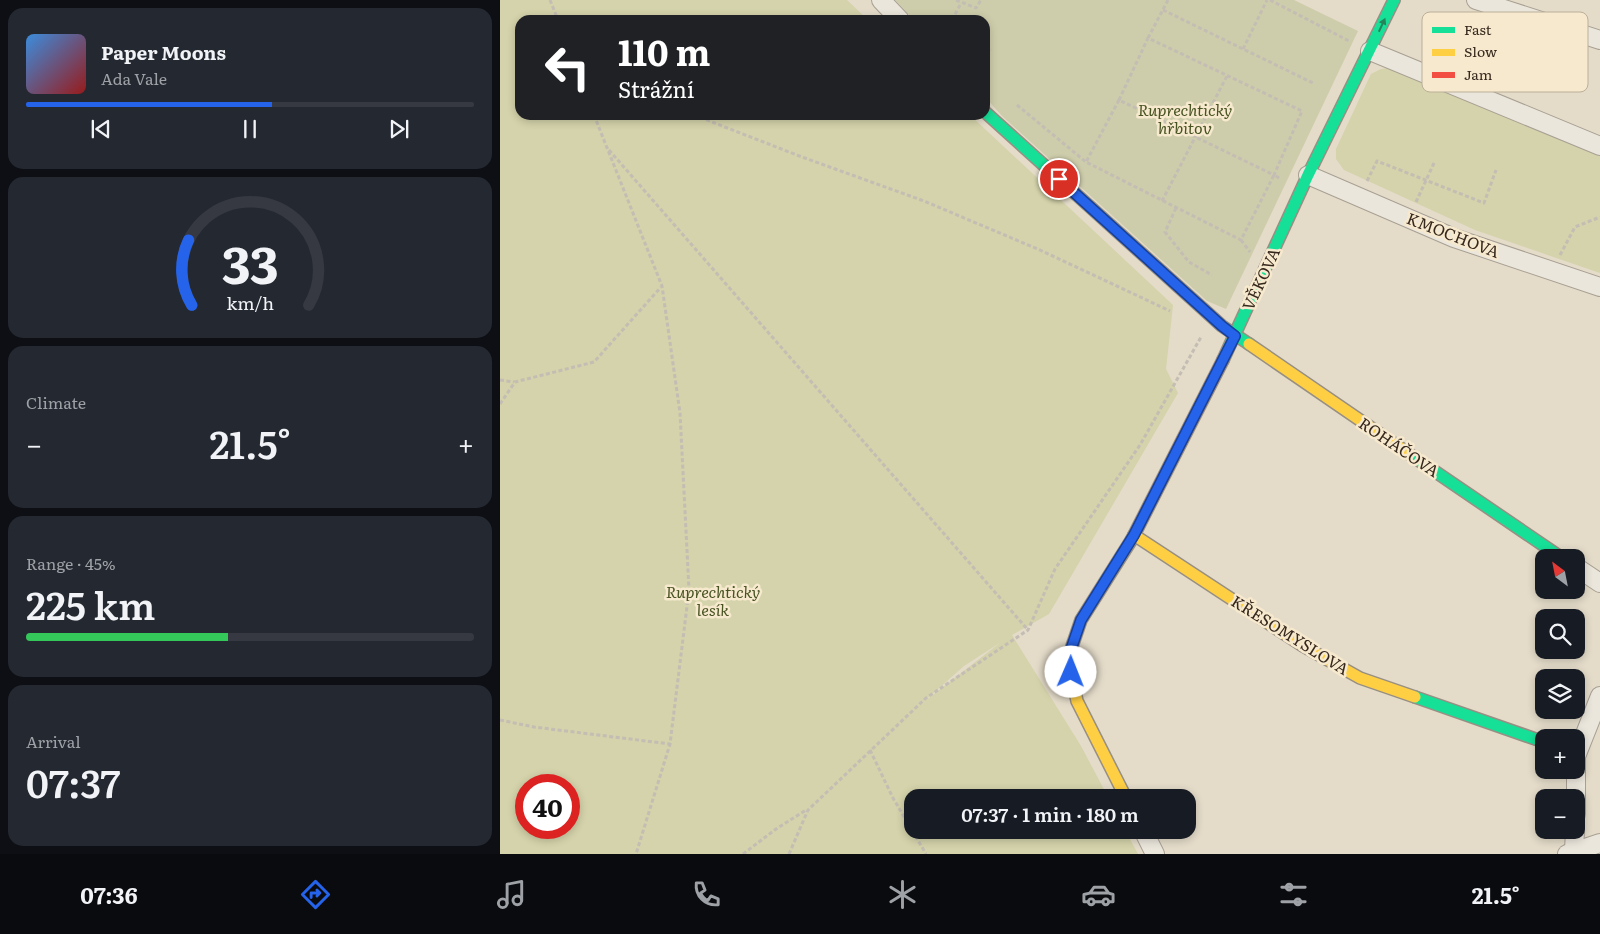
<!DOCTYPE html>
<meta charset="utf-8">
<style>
body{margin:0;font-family:Literata,serif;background:#242831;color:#f1f3f6;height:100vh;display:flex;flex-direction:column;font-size:19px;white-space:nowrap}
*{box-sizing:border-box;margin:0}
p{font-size:16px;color:#9ea1a6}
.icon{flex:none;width:28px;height:28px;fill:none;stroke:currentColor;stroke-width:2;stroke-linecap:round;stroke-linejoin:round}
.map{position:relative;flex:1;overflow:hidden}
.panel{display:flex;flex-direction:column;gap:8px;padding:8px;background:#0d0f14;width:500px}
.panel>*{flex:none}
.banner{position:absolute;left:15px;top:15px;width:475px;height:105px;border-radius:15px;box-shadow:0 2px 8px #0003;background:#202124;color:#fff;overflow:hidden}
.needle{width:32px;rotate:328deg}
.buttons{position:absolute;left:1035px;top:549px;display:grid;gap:10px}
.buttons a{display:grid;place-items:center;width:50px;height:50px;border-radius:10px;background:#171b24;box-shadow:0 2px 8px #0003;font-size:25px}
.speed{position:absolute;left:15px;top:774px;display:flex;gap:10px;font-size:25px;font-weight:700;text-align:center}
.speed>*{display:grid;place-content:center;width:65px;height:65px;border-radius:50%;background:#171b24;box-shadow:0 2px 8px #0003;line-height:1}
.speed .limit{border:8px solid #d22;background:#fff;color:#111}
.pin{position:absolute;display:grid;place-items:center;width:42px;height:42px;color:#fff;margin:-21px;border:2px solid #fff;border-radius:50%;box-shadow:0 1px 5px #0007}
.me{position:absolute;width:55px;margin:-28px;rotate:1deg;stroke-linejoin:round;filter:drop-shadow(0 0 4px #0008)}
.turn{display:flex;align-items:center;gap:18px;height:105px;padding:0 20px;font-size:22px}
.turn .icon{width:65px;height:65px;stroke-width:2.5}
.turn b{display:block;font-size:35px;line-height:42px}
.big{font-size:38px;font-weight:600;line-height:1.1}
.panel .card{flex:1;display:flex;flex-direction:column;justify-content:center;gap:8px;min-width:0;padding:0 18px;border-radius:15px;background:#242831}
.panel .dial{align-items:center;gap:0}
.dial svg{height:130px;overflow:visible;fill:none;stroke:#363941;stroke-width:7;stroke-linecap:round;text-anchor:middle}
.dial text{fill:#f1f3f6;stroke:none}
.song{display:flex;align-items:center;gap:15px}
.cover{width:60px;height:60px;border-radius:8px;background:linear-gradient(135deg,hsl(210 70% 55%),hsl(0 70% 35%))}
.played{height:5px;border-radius:2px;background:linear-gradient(90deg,#2563eb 55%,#363941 55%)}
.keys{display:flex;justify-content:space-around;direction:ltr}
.heat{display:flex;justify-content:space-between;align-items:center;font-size:28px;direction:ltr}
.charge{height:8px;border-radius:4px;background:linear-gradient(90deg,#34c759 45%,#363941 0)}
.trip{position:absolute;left:404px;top:789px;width:292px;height:50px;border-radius:15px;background:#171b24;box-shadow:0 2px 8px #0003;font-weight:600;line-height:50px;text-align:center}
.dock{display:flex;height:80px;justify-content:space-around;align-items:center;background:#090b0e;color:#9ea1a6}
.dock .icon{width:35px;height:35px}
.dock .selected{color:#2563eb}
.dock b{font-size:22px;color:#f1f3f6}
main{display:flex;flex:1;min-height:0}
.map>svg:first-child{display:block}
.green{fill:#d4d3ab;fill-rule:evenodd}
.cemetery{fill:#cecdab}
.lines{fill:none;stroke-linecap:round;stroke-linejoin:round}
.street-casing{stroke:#a8a093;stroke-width:20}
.fast-casing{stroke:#988f83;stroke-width:14}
.slow-casing{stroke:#988f83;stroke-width:14}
.jam-casing{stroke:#988f83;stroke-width:14}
.path{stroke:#c3bdb3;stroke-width:3;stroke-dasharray:4 2.5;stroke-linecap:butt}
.street{stroke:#ebe6dc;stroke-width:18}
.fast{stroke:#16e098;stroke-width:11}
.slow{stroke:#ffcf43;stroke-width:11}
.jam{stroke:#f24e42;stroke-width:11}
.oneway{fill:#26845a}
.route-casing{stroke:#184099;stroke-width:12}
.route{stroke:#2563eb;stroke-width:9}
.labels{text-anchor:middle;stroke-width:5;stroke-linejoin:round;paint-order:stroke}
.park-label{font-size:16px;font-style:italic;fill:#485322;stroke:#f6e9ce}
.street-label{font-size:16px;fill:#36281c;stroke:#f6e9ce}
.key{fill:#f6e9ce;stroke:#bcaf99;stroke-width:1}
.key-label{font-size:14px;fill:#36281c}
</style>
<main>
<section class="panel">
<div class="card">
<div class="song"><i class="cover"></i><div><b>Paper Moons</b><p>Ada Vale</p></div></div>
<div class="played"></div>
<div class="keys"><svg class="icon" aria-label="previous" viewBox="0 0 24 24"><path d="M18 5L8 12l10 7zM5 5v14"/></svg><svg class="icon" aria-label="pause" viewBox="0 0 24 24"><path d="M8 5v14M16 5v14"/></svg><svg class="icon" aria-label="next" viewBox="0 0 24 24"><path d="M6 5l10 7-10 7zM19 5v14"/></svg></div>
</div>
<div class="card dial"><svg viewBox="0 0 100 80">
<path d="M14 69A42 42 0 1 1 86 69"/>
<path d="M14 69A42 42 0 0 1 12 29" stroke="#2563eb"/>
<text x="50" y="56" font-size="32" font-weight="700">33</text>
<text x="50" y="72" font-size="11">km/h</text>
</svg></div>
<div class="card"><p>Climate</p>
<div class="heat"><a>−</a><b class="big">21.5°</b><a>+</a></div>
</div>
<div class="card"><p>Range · 45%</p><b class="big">225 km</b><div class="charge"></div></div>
<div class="card"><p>Arrival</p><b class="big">07:37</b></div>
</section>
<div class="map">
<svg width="1100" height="854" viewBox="0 0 1100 854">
<rect width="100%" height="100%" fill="#e4dbc9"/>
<g class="green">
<path d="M0,0H347L368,20H20V115H470L673,305L666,369L678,393L549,614L512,635L581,746L608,797L412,798V830H625L638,854H0ZM501,642L420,705L464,666ZM26,785H69V828H26Z"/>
<path d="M888,68L1100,153V273L975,230L844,170L836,159V149L871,74L881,69Z"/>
</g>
<path class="cemetery" d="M395,0H794L858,31L726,309L707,301L503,117L485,97V20H414Z"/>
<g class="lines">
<g class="street-casing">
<g id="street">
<path d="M381,0L400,20"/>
<path d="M976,0L1100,40"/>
<path d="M870,51L1100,146"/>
<path d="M808,175L954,238L1100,287"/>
<path d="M1076,567L1100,583"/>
<path d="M1076,754V814"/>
<path d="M1077,754L1100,696"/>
<path d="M643,830L655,854"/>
<path d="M1074,851L1075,830"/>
<path d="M1067,854L1100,843"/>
</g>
</g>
<g class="fast-casing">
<g id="fast">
<path d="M485,112L722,326L749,344"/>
<path d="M723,360L808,175L894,0"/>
<path d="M905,451L1062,558"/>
<path d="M915,697L1044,742"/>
</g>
</g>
<g class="slow-casing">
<g id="slow">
<path d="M749,344L905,451"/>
<path d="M634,535L803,646L860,678L915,697"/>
<path d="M626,798L577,701L568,658L581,620L632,539"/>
</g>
</g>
<g class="jam-casing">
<path id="jam" d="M632,539L723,360"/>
</g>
<g class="path">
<path d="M50,0L58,20"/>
<path d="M456,0L476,8L481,0"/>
<path d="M770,0L849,41"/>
<path d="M663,10L815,84"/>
<path d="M452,20L461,3"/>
<path d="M648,38L668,0"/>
<path d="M485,47L491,50"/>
<path d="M743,49L767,0"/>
<path d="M619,100L648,38L802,111L774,175L619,100L586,162L741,240L774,175L781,179"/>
<path d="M517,105L586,162"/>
<path d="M94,115L162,286L180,413L189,590L170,744L136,854"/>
<path d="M194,115L302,157L424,201L540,250L670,311"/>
<path d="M109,150L528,630"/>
<path d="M867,181L877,161L984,203L996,170"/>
<path d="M662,201L728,74"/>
<path d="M916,202L934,163"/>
<path d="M676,208L665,232L689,262L712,275"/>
<path d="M741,240L750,252"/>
<path d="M1060,255L1075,227L1100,217"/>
<path d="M0,380L14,382"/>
<path d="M0,404L15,382L94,362L161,287"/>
<path d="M0,720L34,727L170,744"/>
<path d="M370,750L393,798L426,854"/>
<path d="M243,854L276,829L306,810"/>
<path d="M289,854L308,810L426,698L528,630L555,569L640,445L701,337"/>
</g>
<use href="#street" class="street"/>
<use href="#fast" class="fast"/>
<use href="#slow" class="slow"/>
<use href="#jam" class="jam"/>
</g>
<defs><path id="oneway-solid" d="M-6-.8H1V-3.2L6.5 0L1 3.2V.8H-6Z" transform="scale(1.25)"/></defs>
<use class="oneway" href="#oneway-solid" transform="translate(882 25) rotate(-65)"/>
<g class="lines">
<g class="route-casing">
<path id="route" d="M559,179L722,326L735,336L634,535L581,620L568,658L571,672"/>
</g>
<use href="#route" class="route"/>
</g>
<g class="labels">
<g class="park-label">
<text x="685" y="116">Ruprechtický<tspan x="685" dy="18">hřbitov</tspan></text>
<text x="213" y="598">Ruprechtický<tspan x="213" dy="18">lesík</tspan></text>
</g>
<g class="street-label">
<text transform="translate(953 235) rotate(21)" y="6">KMOCHOVA</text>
<text transform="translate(761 279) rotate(-65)" y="6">VĚKOVA</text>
<text transform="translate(899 447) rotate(34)" y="6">ROHÁČOVA</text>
<text transform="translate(790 635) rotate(32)" y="6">KŘESOMYSLOVA</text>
</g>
</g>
<rect x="922" y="12" width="166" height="80" rx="8" class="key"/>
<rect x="932" y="27" width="23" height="6" fill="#16e098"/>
<rect x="932" y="49" width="23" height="7" fill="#ffcf43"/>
<rect x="932" y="72" width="23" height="6" fill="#f24e42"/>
<g class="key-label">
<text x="964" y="35">Fast</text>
<text x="964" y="57">Slow</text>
<text x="964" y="80">Jam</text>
</g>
</svg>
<div class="buttons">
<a><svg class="needle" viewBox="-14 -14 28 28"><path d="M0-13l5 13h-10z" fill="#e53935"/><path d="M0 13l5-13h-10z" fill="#9ea1a6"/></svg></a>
<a><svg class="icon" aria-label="search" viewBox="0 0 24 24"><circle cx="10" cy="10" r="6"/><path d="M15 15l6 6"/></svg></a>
<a><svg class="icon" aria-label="layers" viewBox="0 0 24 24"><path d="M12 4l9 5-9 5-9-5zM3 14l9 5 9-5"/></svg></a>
<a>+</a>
<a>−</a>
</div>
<div class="speed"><div class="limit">40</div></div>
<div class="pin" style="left:559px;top:179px;background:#d93025"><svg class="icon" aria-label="arrive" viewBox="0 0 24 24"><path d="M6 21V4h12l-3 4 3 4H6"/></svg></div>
<svg class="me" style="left:571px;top:672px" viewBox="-20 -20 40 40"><circle r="19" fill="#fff"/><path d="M0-13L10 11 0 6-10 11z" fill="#2563eb"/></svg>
<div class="trip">07:37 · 1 min · 180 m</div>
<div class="banner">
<div class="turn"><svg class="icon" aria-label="left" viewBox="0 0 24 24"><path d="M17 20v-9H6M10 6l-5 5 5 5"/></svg><div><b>110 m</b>Strážní</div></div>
</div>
</div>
</main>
<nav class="dock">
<b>07:36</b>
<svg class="icon selected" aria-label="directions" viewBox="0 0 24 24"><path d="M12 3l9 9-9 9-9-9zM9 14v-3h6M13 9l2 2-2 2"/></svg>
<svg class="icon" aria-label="music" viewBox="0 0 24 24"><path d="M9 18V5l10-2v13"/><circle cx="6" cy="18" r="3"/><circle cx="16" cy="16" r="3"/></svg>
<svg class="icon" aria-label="phone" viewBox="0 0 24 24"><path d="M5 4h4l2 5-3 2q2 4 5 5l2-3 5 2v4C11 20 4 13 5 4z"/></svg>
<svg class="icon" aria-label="climate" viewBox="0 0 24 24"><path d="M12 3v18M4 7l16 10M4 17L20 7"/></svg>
<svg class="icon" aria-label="car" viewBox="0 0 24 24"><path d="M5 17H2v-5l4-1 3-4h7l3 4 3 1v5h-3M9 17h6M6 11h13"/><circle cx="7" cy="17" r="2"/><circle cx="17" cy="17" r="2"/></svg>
<svg class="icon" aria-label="filters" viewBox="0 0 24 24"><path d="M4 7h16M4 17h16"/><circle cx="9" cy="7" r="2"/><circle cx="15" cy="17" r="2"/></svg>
<b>21.5°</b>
</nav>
